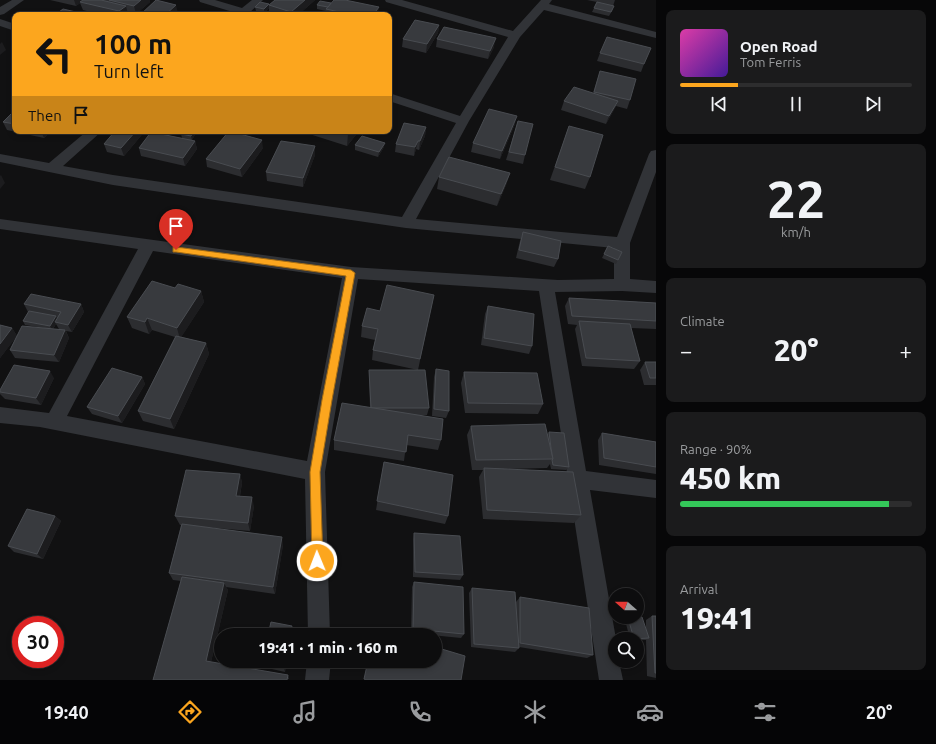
<!DOCTYPE html>
<meta charset="utf-8">
<style>
body{margin:0;font-family:Ubuntu,sans-serif;background:#1b1b1c;color:#f1f3f6;height:100vh;display:flex;flex-direction:column;font-size:15px;white-space:nowrap}
*{box-sizing:border-box;margin:0}
p{font-size:13px;color:#9a9c9e}
.icon{flex:none;width:22px;height:22px;fill:none;stroke:currentColor;stroke-width:2;stroke-linecap:round;stroke-linejoin:round}
.map{position:relative;flex:1;overflow:hidden}
.panel{display:flex;flex-direction:column;gap:10px;padding:10px;background:#070708;width:280px}
.panel>*{flex:none}
.guide{position:absolute;left:12px;top:12px;width:380px;height:122px;border-radius:8px;box-shadow:0 2px 6px #0003,0 0 0 1px #2d2d2e;background:#fca61e;color:#111;overflow:hidden}
.needle{width:26px;rotate:291deg}
.tools{position:absolute;left:608px;top:588px;display:grid;gap:8px}
.tools a{display:grid;place-items:center;width:36px;height:36px;border-radius:50%;background:#0d0d0e;box-shadow:0 2px 6px #0003,0 0 0 1px #2d2d2e;font-size:20px}
.speed{position:absolute;left:12px;top:616px;display:flex;gap:8px;font-size:20px;font-weight:700;text-align:center}
.speed>*{display:grid;place-content:center;width:52px;height:52px;border-radius:50%;background:#0d0d0e;box-shadow:0 2px 6px #0003,0 0 0 1px #2d2d2e;line-height:1}
.speed .limit{border:6px solid #d22;background:#fff;color:#111}
.pin{position:absolute;display:grid;place-items:center;width:34px;height:34px;color:#fff;margin:-41px -17px;border-radius:50% 50% 50% 0;rotate:-45deg;box-shadow:0 0 4px #0007}
.pin .icon{rotate:45deg}
.me{position:absolute;width:44px;margin:-22px;rotate:359deg;stroke-linejoin:round;filter:drop-shadow(0 0 3px #0008)}
.turn{display:flex;align-items:center;gap:14px;height:84px;padding:0 16px;font-size:18px}
.turn .icon{width:52px;height:52px;stroke-width:2.5}
.turn b{display:block;font-size:28px;line-height:34px}
.then{display:flex;align-items:center;height:38px;padding:0 16px;background:#0003;gap:8px;font-size:15px}
.big{font-size:30px;font-weight:800;line-height:1.1}
.panel .tile{flex:1;display:flex;flex-direction:column;justify-content:center;gap:6px;min-width:0;padding:0 14px;border-radius:8px;background:#1b1b1c}
.panel .dial{align-items:center;gap:0}
.dial b{font-size:52px;line-height:1}
.song{display:flex;align-items:center;gap:12px}
.cover{width:48px;height:48px;border-radius:6px;background:linear-gradient(135deg,hsl(320 70% 55%),hsl(260 70% 35%))}
.played{height:4px;border-radius:2px;background:linear-gradient(90deg,#fca61e 25%,#2d2d2e 25%)}
.keys{display:flex;justify-content:space-around;direction:ltr}
.heat{display:flex;justify-content:space-between;align-items:center;font-size:22px;direction:ltr}
.charge{height:6px;border-radius:3px;background:linear-gradient(90deg,#34c759 90%,#2d2d2e 0)}
.trip{position:absolute;left:214px;top:628px;width:228px;height:40px;border-radius:20px;background:#0d0d0e;box-shadow:0 2px 6px #0003,0 0 0 1px #2d2d2e;font-weight:800;line-height:40px;text-align:center}
.menu{display:flex;height:64px;justify-content:space-around;align-items:center;background:#050506;color:#9a9c9e}
.menu .icon{width:28px;height:28px}
.menu .active{color:#fca61e}
.menu b{font-size:18px;color:#f1f3f6}
main{display:flex;flex:1;min-height:0}
.map>svg:first-child{display:block}
.lines{fill:none;stroke-linecap:round;stroke-linejoin:round}
.street{fill:#313337;fill-rule:evenodd}
.wall{fill:#2c2d30;fill-rule:evenodd}
.shaded-wall{fill:#1c1c1e}
.building{fill:#383a3e;stroke:#494c51}
.route{fill:#fca61e;stroke:#a46c14}
</style>
<main>
<div class="map">
<svg width="656" height="680" viewBox="0 0 656 680">
<rect width="100%" height="100%" fill="#111112"/>
<g class="lines">
<g class="street">
<path d="M12,0H24L4,14L0,15V7Z"/>
<path d="M199,0H215L242,8L252,0H263L247,15H235L236,13L200,2Z"/>
<path d="M385,0H402L513,31L541,0H552L549,4L656,32V38L544,10L520,37L469,121L416,219L617,237L649,154L651,151L656,150V172L630,243V279L656,281V293L622,291L555,292L586,471L656,480V498L590,490L616,639L615,661H619L623,680H599L539,291L358,279L325,472L330,635H308L305,479L40,427L0,423V407L49,413L138,249L0,229V219L351,267L558,280L614,279V248L406,228L113,185L0,162V154L49,163L87,131H102L63,166L113,175L402,217L456,123L389,101V93L460,116L508,37L386,2ZM153,251L342,278L307,461L67,416Z"/>
<path d="M0,19L15,24V31L0,26Z"/>
<path d="M307,661H331L329,680H305Z"/>
</g>
</g>
<g class="wall">
<path d="M50,0H150V2L136,14L127,12L128,14L127,15H102L83,10L80,3L76,6Z"/>
<path d="M275,0H315L298,15H274L269,14V5Z"/>
<path d="M587,0H615L613,6H614L612,11L609,16L592,12L597,2Z"/>
<path d="M269,4V8L264,13L256,11L255,7Z"/>
<path d="M317,5L378,15H326V11L317,9Z"/>
<path d="M439,25L438,33L426,53L402,47L403,39Z"/>
<path d="M437,39L494,47L488,59L436,47Z"/>
<path d="M600,53L644,64L641,72L597,61Z"/>
<path d="M600,71L630,100L627,109L616,106L606,124L561,110L564,101L593,93Z"/>
<path d="M15,110V131H51L44,138L7,130L3,122Z"/>
<path d="M518,121L525,155L523,164L506,160Z"/>
<path d="M515,124L500,159L471,152L473,143Z"/>
<path d="M569,126L590,177L585,189L550,180Z"/>
<path d="M426,127L425,136L419,150L416,149L414,156L395,152L396,144Z"/>
<path d="M145,131L124,156L107,152L104,144Z"/>
<path d="M156,131H170L166,135L182,138L181,134L184,131H196V133L192,140L195,141L197,149L185,166L141,156L139,148L162,134L156,132Z"/>
<path d="M300,131H359L347,146Z"/>
<path d="M355,145L384,147L378,157L355,150Z"/>
<path d="M315,146V155L303,187L267,181L266,172Z"/>
<path d="M263,148L242,177L207,167L206,159Z"/>
<path d="M510,173L506,185L497,206L437,189L439,177Z"/>
<path d="M523,232L558,259L554,267L516,258L520,241Z"/>
<path d="M608,246L622,252L616,264L602,258Z"/>
<path d="M175,288L201,291L204,302L181,337L206,343L209,354L174,429L143,421L138,411L175,337L152,330L149,334L132,328L127,317Z"/>
<path d="M434,295L418,370L372,360L373,350L375,340L361,337L362,326L380,311Z"/>
<path d="M569,298L656,303V329L631,328L640,361L634,369L582,366L575,329L577,325L568,324L565,306Z"/>
<path d="M24,304H81L84,312L72,332L66,331L69,338L59,362L15,358L10,350L16,337L0,358V325L12,328L17,336L44,328L25,325L23,321L28,312ZM56,324L59,329H53Z"/>
<path d="M488,306L532,346L529,354L481,345L485,314Z"/>
<path d="M645,362H656V385H644L640,370Z"/>
<path d="M436,369L449,411L446,418L432,416L434,377Z"/>
<path d="M369,370L429,408L427,415H421L441,440L438,450L406,445L404,461L334,450V440L370,408L369,378Z"/>
<path d="M464,372L543,404L538,414L465,413L461,383Z"/>
<path d="M142,377L145,384L122,423L92,414L87,407Z"/>
<path d="M54,378L41,405L5,399L0,394V390Z"/>
<path d="M471,426L547,435L549,432L569,467L566,470L551,469L550,464L547,468L503,469L581,515L574,523L483,519L479,477L483,470H472L467,435Z"/>
<path d="M602,433L656,442V474L599,465L598,440Z"/>
<path d="M384,462L448,516L445,524L376,510Z"/>
<path d="M240,474L242,483L240,496L254,506L250,531L192,526L283,545L275,594L226,587L228,590L211,662L288,675L289,679L153,680L181,581L173,580L169,573L181,525H180L175,516Z"/>
<path d="M55,516L61,521L43,559L14,552L8,546Z"/>
<path d="M414,533L463,575L460,580L413,577V539Z"/>
<path d="M414,582L464,634L461,638L411,633L412,587Z"/>
<path d="M472,588L516,602L520,597L593,655L587,658L519,647V648L515,652L471,647L469,593Z"/>
<path d="M652,616H656V678L647,676L646,640H637V639H630L625,620L628,618L646,629V620Z"/>
<path d="M287,661L285,672L263,667L262,664Z"/>
</g>
<g class="shaded-wall">
<path d="M74,0H83V1L76,6Z"/>
<path d="M141,0H150V2L136,14L134,6Z"/>
<path d="M305,0H315L298,15H291V12Z"/>
<path d="M269,4V8L264,13V9Z"/>
<path d="M176,5L178,13L176,15H165Z"/>
<path d="M126,6L128,14L127,15H120L119,11Z"/>
<path d="M379,7L378,15H373Z"/>
<path d="M439,25L438,33L426,53L427,44Z"/>
<path d="M496,38L494,47L488,59L490,51Z"/>
<path d="M2,42L6,50L0,55V44Z"/>
<path d="M618,101L614,110L606,124L609,116Z"/>
<path d="M517,116L515,124L500,159L502,151Z"/>
<path d="M426,127L425,136L419,150L420,141Z"/>
<path d="M41,131H51L44,138Z"/>
<path d="M136,131H145L124,156L121,148Z"/>
<path d="M165,131H170L166,135Z"/>
<path d="M194,131H196V133L192,140L191,136Z"/>
<path d="M350,131H359L347,146L348,134Z"/>
<path d="M262,140L263,148L242,177L240,169Z"/>
<path d="M195,141L197,149L185,166L183,158Z"/>
<path d="M418,141L416,149L414,156L415,147Z"/>
<path d="M385,143L384,147L378,157L379,152Z"/>
<path d="M315,146V155L303,187V178Z"/>
<path d="M510,173L506,185L497,206L501,194Z"/>
<path d="M1,175L5,183L0,189V176Z"/>
<path d="M201,291L204,302L180,339L177,328Z"/>
<path d="M81,304L84,312L72,332L68,325Z"/>
<path d="M56,316L58,320L55,322L56,324L52,330L50,326Z"/>
<path d="M147,318L152,330L149,334L145,322Z"/>
<path d="M12,328L17,336L0,358V344Z"/>
<path d="M65,330L69,338L59,362L54,355Z"/>
<path d="M206,343L209,354L174,429L170,419Z"/>
<path d="M50,371L54,378L41,405L36,398Z"/>
<path d="M142,377L145,384L122,423L118,416Z"/>
<path d="M240,474L242,483L238,505L236,496Z"/>
<path d="M252,497L254,506L250,531L248,523Z"/>
<path d="M55,516L61,521L43,559L37,554Z"/>
<path d="M282,537L283,545L275,594L273,587Z"/>
<path d="M224,583L228,590L210,666L206,661Z"/>
<path d="M292,626L293,630L292,635H290Z"/>
<path d="M285,661H287L285,672L284,668Z"/>
</g>
<g class="building">
<path d="M83,0H101L126,6L119,11L80,2Z"/>
<path d="M109,0H141L134,6Z"/>
<path d="M156,0L176,5L165,15H140Z"/>
<path d="M275,0H305L291,12L269,5Z"/>
<path d="M334,0H345L379,7L373,15H352L326,9Z"/>
<path d="M320,1L331,3L328,7L317,5Z"/>
<path d="M260,2L269,4L264,9L255,7Z"/>
<path d="M597,2L614,6L611,12L594,8Z"/>
<path d="M63,9L89,15H55Z"/>
<path d="M301,13L311,15H300Z"/>
<path d="M415,20L439,25L427,44L403,39Z"/>
<path d="M444,27L496,38L490,51L437,39Z"/>
<path d="M607,37L651,48L644,64L600,53Z"/>
<path d="M600,71L636,79L630,100L594,92Z"/>
<path d="M574,87L618,101L609,116L564,101Z"/>
<path d="M489,109L517,116L502,151L473,143Z"/>
<path d="M15,110V124L3,122Z"/>
<path d="M518,121L533,124L525,155L509,152Z"/>
<path d="M404,123L426,127L420,141H418L415,147L396,144Z"/>
<path d="M569,126L603,135L590,177L555,167Z"/>
<path d="M115,131H136L121,148L104,144Z"/>
<path d="M184,131H194L191,136L181,134Z"/>
<path d="M229,131L262,140L240,169L206,159Z"/>
<path d="M338,131H350L348,134Z"/>
<path d="M151,132L195,141L183,158L139,148Z"/>
<path d="M362,136L385,143L379,152L355,145Z"/>
<path d="M281,141L315,146L303,178L266,172Z"/>
<path d="M449,157L510,173L501,194L439,177Z"/>
<path d="M523,232L561,241L558,259L519,250Z"/>
<path d="M608,246L622,252L618,260L604,254Z"/>
<path d="M152,281L175,288L178,284L201,291L177,328L147,318L145,322L127,317Z"/>
<path d="M387,285L434,295L420,359L373,350L378,329L362,326L367,308L380,311Z"/>
<path d="M31,294L81,304L68,325L55,322L61,312L24,304Z"/>
<path d="M569,298L656,303V321L572,316Z"/>
<path d="M488,306L534,314L532,346L484,338Z"/>
<path d="M29,311L56,316L50,326L23,321Z"/>
<path d="M579,321L630,324L640,361L586,358Z"/>
<path d="M0,325L12,328L0,344Z"/>
<path d="M22,326L65,330L54,355L10,350Z"/>
<path d="M176,336L206,343L170,419L138,411Z"/>
<path d="M645,362H656V378H650Z"/>
<path d="M14,365L50,371L36,398L0,392V390Z"/>
<path d="M112,368L142,377L118,416L87,407Z"/>
<path d="M436,369L449,371V411L434,409Z"/>
<path d="M369,370H425L429,408H371Z"/>
<path d="M464,372L537,373L543,404L468,403Z"/>
<path d="M342,403L443,419L441,440L408,435L406,452L334,440Z"/>
<path d="M545,424L553,459L476,460L471,426Z"/>
<path d="M549,432L564,433L569,467L553,465L552,460L553,459L551,448Z"/>
<path d="M602,433L656,442V467L604,458Z"/>
<path d="M384,462L453,475L448,516L377,501Z"/>
<path d="M484,468L573,472L581,515L487,510Z"/>
<path d="M186,470L240,474L236,496L252,497L248,523L175,516Z"/>
<path d="M27,509L55,516L37,554L8,546Z"/>
<path d="M182,524L282,537L273,587L169,573Z"/>
<path d="M414,533L460,536L463,575L415,572Z"/>
<path d="M182,577L224,583L206,661L288,675L287,680H153Z"/>
<path d="M414,582L463,587L464,634L413,629Z"/>
<path d="M472,588L515,592L519,648L474,644Z"/>
<path d="M520,597L589,608L593,655L520,643Z"/>
<path d="M652,616H656V673H655Z"/>
<path d="M642,617L649,638L634,639L628,618Z"/>
<path d="M271,622L292,626L290,635H268Z"/>
<path d="M375,629L394,635H374Z"/>
<path d="M435,647L465,656L461,680H366L364,679L368,661H435Z"/>
<path d="M263,661H285L284,668L262,664Z"/>
</g>
<path class="route" d="M173,247H176L351,270L355,273L332,400L320,472L323,561L321,565L317,567L313,565L312,561L310,472L322,400L346,276L176,252H173Z"/>
</svg>
<div class="tools">
<a><svg class="needle" viewBox="-14 -14 28 28"><path d="M0-13l5 13h-10z" fill="#e53935"/><path d="M0 13l5-13h-10z" fill="#9a9c9e"/></svg></a>
<a><svg class="icon" aria-label="search" viewBox="0 0 24 24"><circle cx="10" cy="10" r="6"/><path d="M15 15l6 6"/></svg></a>
</div>
<div class="speed"><div class="limit">30</div></div>
<div class="pin" style="left:176px;top:250px;background:#d93025"><svg class="icon" aria-label="arrive" viewBox="0 0 24 24"><path d="M6 21V4h12l-3 4 3 4H6"/></svg></div>
<svg class="me" style="left:317px;top:561px" viewBox="-20 -20 40 40"><circle r="17" fill="#fca61e" stroke="#fff" stroke-width="3"/><path d="M0-11L8 9 0 5-8 9z" fill="#fff"/></svg>
<div class="trip">19:41 · 1 min · 160 m</div>
<div class="guide">
<div class="turn"><svg class="icon" aria-label="left" viewBox="0 0 24 24"><path d="M17 20v-9H6M10 6l-5 5 5 5"/></svg><div><b>100 m</b>Turn left</div></div>
<div class="then">Then<svg class="icon" aria-label="arrive" viewBox="0 0 24 24"><path d="M6 21V4h12l-3 4 3 4H6"/></svg></div>
</div>
</div>
<section class="panel">
<div class="tile">
<div class="song"><i class="cover"></i><div><b>Open Road</b><p>Tom Ferris</p></div></div>
<div class="played"></div>
<div class="keys"><svg class="icon" aria-label="previous" viewBox="0 0 24 24"><path d="M18 5L8 12l10 7zM5 5v14"/></svg><svg class="icon" aria-label="pause" viewBox="0 0 24 24"><path d="M8 5v14M16 5v14"/></svg><svg class="icon" aria-label="next" viewBox="0 0 24 24"><path d="M6 5l10 7-10 7zM19 5v14"/></svg></div>
</div>
<div class="tile dial"><b>22</b><p>km/h</p></div>
<div class="tile"><p>Climate</p>
<div class="heat"><a>−</a><b class="big">20°</b><a>+</a></div>
</div>
<div class="tile"><p>Range · 90%</p><b class="big">450 km</b><div class="charge"></div></div>
<div class="tile"><p>Arrival</p><b class="big">19:41</b></div>
</section>
</main>
<nav class="menu">
<b>19:40</b>
<svg class="icon active" aria-label="directions" viewBox="0 0 24 24"><path d="M12 3l9 9-9 9-9-9zM9 14v-3h6M13 9l2 2-2 2"/></svg>
<svg class="icon" aria-label="music" viewBox="0 0 24 24"><path d="M9 18V5l10-2v13"/><circle cx="6" cy="18" r="3"/><circle cx="16" cy="16" r="3"/></svg>
<svg class="icon" aria-label="phone" viewBox="0 0 24 24"><path d="M5 4h4l2 5-3 2q2 4 5 5l2-3 5 2v4C11 20 4 13 5 4z"/></svg>
<svg class="icon" aria-label="climate" viewBox="0 0 24 24"><path d="M12 3v18M4 7l16 10M4 17L20 7"/></svg>
<svg class="icon" aria-label="car" viewBox="0 0 24 24"><path d="M5 17H2v-5l4-1 3-4h7l3 4 3 1v5h-3M9 17h6M6 11h13"/><circle cx="7" cy="17" r="2"/><circle cx="17" cy="17" r="2"/></svg>
<svg class="icon" aria-label="filters" viewBox="0 0 24 24"><path d="M4 7h16M4 17h16"/><circle cx="9" cy="7" r="2"/><circle cx="15" cy="17" r="2"/></svg>
<b>20°</b>
</nav>
